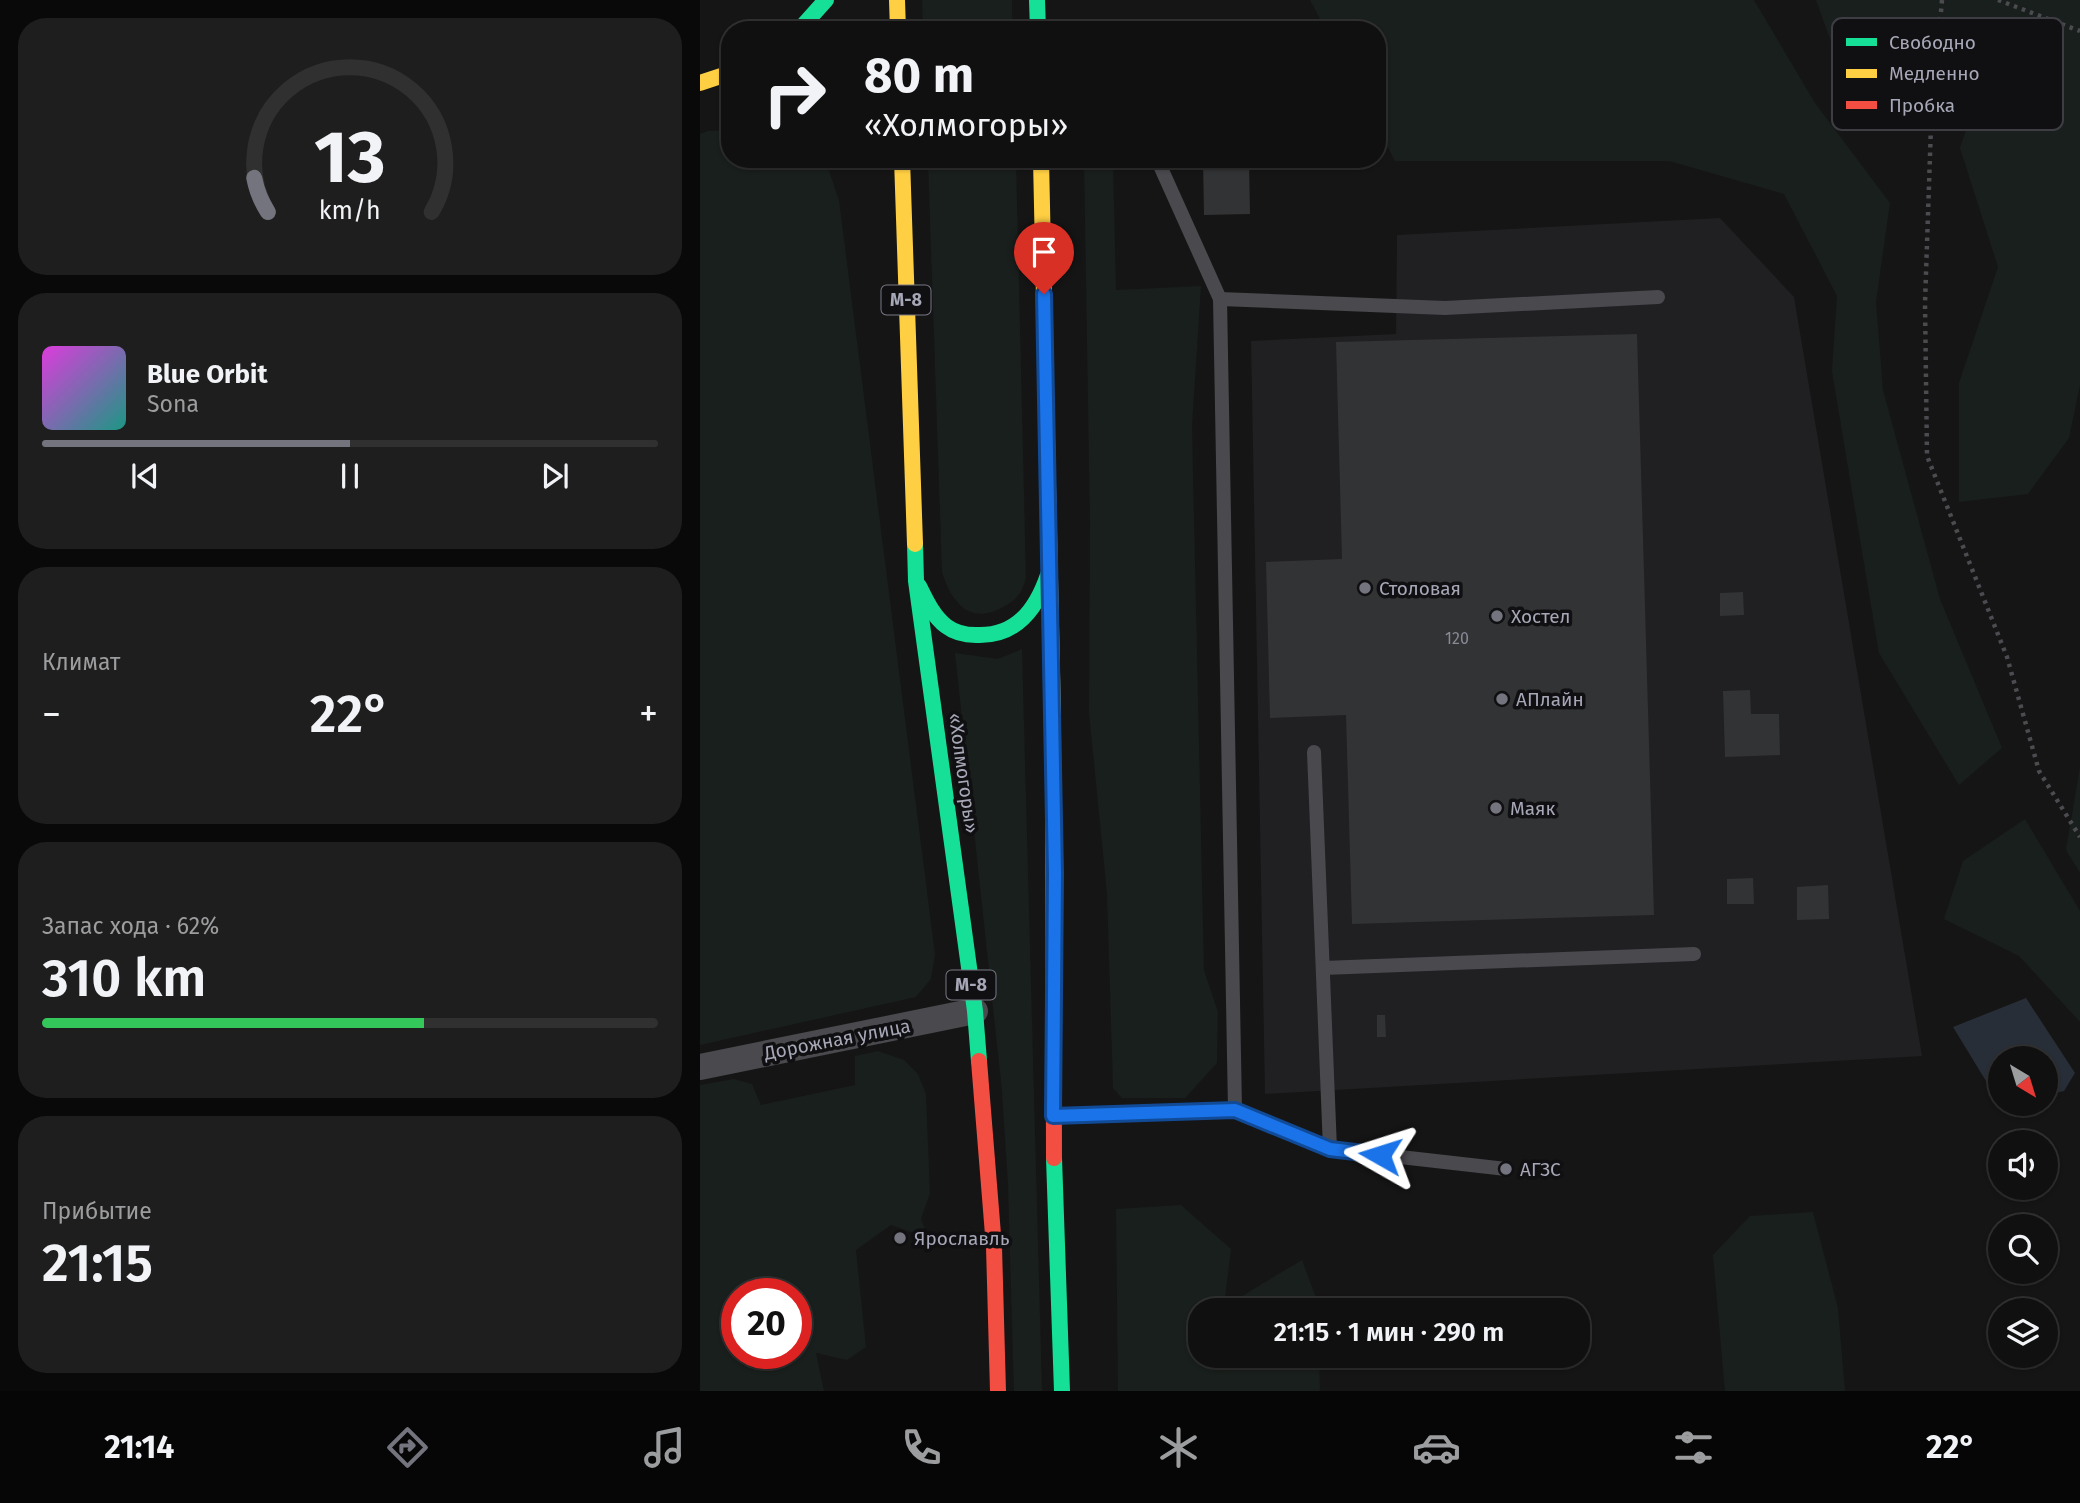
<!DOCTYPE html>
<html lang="ru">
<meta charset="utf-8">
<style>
body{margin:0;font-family:"Fira Sans",sans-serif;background:#1e1e1e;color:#f1f3f6;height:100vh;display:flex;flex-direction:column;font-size:26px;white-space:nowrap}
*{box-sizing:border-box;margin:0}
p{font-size:23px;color:#9c9d9f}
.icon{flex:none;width:38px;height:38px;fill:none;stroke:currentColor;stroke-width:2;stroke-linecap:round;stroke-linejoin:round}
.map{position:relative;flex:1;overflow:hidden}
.sheet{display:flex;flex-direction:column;gap:18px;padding:18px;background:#090909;width:700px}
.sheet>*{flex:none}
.banner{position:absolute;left:21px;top:21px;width:665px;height:147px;border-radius:28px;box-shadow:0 2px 5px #0004,0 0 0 2px #303030;background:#101010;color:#f1f3f6;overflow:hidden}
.needle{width:46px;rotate:142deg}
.buttons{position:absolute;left:1288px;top:1046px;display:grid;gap:14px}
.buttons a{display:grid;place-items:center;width:70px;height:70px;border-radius:50%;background:#101010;box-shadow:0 2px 5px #0004,0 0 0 2px #303030;font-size:35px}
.speed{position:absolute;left:21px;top:1278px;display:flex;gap:14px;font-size:35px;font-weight:700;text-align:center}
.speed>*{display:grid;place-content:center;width:91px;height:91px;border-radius:50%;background:#101010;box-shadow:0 2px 5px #0004,0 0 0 2px #303030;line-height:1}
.speed .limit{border:10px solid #d22;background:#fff;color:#111}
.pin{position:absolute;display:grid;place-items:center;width:60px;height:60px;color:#fff;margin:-72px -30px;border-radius:50% 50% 50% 0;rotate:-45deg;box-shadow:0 0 7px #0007}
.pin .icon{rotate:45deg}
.me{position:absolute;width:77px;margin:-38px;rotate:276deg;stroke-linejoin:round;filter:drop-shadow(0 0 5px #0008)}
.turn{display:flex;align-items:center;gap:24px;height:147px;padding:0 28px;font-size:32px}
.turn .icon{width:91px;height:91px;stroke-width:2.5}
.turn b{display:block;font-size:49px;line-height:60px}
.big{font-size:52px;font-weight:600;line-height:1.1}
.sheet .widget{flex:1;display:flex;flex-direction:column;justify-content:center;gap:10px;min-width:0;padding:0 24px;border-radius:28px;background:#1e1e1e}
.sheet .dial{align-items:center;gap:0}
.dial svg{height:182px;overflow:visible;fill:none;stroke:#303030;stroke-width:7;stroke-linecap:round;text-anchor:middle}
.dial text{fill:#f1f3f6;stroke:none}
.song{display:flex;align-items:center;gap:21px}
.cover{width:84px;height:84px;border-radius:10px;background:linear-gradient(135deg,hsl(300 70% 55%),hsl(170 70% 35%))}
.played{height:7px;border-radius:4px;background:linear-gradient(90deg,#73747e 50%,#303030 50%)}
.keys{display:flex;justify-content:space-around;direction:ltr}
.heat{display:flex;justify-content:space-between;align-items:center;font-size:38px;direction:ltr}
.charge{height:10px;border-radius:5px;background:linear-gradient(90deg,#34c759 62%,#303030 0)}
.trip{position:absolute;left:488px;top:1298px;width:402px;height:70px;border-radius:28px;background:#101010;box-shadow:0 2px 5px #0004,0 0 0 2px #303030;font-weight:600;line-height:70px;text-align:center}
.menu{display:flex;height:112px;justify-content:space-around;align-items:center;background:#060606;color:#9c9d9f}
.menu .icon{width:49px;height:49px}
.menu .current{color:#73747e}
.menu b{font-size:32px;color:#f1f3f6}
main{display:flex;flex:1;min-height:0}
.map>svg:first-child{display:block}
.built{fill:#201f22}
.green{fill:#191f1c;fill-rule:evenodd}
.water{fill:#282e37}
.building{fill:#323335}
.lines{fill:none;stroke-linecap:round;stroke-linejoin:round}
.path{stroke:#4b4b50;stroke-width:4.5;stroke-dasharray:3.5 5;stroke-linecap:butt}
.lane{stroke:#49494e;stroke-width:14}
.street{stroke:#49494e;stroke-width:26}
.fast{stroke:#16e098;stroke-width:16}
.slow{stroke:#ffcf43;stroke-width:16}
.jam{stroke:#f24e42;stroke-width:16}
.route-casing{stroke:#114b97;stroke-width:18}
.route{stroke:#1a73e8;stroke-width:12}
.poi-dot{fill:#73747e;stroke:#100f11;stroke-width:2.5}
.labels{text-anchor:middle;stroke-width:7;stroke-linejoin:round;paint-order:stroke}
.number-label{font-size:16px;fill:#898a96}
.shield{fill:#100f11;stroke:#797985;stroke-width:2}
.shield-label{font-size:18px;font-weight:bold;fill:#a6a7b7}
.poi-label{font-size:19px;fill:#a6a7b7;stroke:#100f11;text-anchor:start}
.street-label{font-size:19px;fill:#a6a7b7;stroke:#100f11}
.key{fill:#100f11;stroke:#3d3d43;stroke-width:2}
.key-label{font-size:19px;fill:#a6a7b7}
</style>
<main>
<section class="sheet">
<div class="widget dial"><svg viewBox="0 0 100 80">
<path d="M14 69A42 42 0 1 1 86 69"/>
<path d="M14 69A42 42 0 0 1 8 54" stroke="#73747e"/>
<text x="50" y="56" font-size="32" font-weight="700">13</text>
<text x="50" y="72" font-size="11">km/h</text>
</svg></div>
<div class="widget">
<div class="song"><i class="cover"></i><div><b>Blue Orbit</b><p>Sona</p></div></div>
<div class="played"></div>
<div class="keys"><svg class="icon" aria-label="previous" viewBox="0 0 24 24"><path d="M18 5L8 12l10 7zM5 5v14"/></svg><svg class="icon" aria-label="pause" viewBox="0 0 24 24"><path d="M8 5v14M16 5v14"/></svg><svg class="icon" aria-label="next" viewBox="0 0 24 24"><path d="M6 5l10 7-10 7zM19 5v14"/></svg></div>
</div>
<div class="widget"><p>Климат</p>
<div class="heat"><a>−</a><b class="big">22°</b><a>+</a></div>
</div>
<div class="widget"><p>Запас хода · 62%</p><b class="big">310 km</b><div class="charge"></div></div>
<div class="widget"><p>Прибытие</p><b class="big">21:15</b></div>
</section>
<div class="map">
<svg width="1380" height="1391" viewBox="0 0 1380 1391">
<rect width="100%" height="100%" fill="#151515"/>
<path class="built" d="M1020,218L1094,297L1222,1056L565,1094L551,341L696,334L697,235Z"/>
<g class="green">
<path d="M222,0H312V30H223Z"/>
<path d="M610,0H1054L1115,103L1190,203L1176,302L1183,390L1240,599L1302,748L1259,785L1179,653L1132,371L1137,296L1084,194L969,161H695L677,126V30H626Z"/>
<path d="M1116,0H1380V385L1369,438L1328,494L1259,502V383L1298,267L1260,148L1298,34L1138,61Z"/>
<path d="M30,130V159H125L139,200L235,954L231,979L216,997L0,1045V134L8,131Z"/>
<path d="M228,159H316L326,577C323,592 317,600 303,607C270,626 251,602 242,572Z"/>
<path d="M384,159H413L416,290L501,286L492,426L504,970L518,1012L517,1063L485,1098H422L413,1088L407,893L389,712L390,524Z"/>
<path d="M322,649L342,1391H314L308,1184L302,1091L255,653L298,659Z"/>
<path d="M1380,767V873L1366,850Z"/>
<path d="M1325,819L1380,911V1022L1319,956L1244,919L1263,861Z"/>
<path d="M178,1051L204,1060L218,1074L226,1094L230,1193L221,1219L228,1238L191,1225L156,1250L166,1347L147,1360L116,1353L124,1391H0V1085L34,1079L52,1084L61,1105L155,1085V1056ZM37,1293H96V1353H37Z"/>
<path d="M481,1205L531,1249L524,1307L602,1260L618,1303V1311H500V1356H619L620,1391H418L416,1209Z"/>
<path d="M1113,1212L1138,1308L1145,1391H1025L1013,1255L1050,1216Z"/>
</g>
<path class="water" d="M1326,998L1375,1073L1364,1091L1346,1095V1059H1300V1104L1253,1027Z"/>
<g class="building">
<path d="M503,159L549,160L550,214L504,215Z"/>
<path d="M937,334L954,915L652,924L646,715L570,718L566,562L642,559L636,342Z"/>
<path d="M1043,592L1044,615L1020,616V593Z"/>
<path d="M1050,690L1051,714H1079L1080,755L1025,757L1023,691Z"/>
<path d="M1053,878L1054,904H1027V879Z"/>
<path d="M1128,885L1129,919L1097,920V887Z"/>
<path d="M677,1015H685L686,1037H677Z"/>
</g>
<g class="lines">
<g class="path">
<path d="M1242,0L1231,126L1225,303L1227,456L1307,657L1339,771L1380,837"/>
<path d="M1298,0L1380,31"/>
</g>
<g class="lane">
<path d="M520,299L745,308L958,297"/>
<path d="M614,752L630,1149"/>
<path d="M623,968L994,954"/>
<path d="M535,1109L630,1149L806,1169"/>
<path d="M355,1116L535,1109L520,299L457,159"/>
</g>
<path class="street" d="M0,1067L275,1011"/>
<g class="fast">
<path d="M337,0L338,30"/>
<path d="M99,30L126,0"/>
<path d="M215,544L216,581L275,1011L279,1061"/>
<path d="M219,586C226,600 233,616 246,626C255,633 265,635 276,635C316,637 336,610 348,575"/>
<path d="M354,1158L362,1391"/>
</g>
<g class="slow">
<path d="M197,0L198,30"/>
<path d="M0,83L30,73"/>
<path d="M202,159L215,544"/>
<path d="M341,159L353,718"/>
</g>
<g class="jam">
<path d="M353,718L354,1158"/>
<path d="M279,1061L294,1247L298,1391"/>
</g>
</g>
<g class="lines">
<g class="route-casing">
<path id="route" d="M344,294L355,873L353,1116L535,1110L630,1149L680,1155"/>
</g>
<use href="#route" class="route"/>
</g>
<g class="poi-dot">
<circle cx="665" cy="588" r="7"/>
<circle cx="797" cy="616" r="7"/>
<circle cx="802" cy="699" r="7"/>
<circle cx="796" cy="808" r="7"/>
<circle cx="806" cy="1169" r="7"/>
<circle cx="200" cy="1238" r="7"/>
</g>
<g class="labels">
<g class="number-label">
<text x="757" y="644">120</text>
</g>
<g class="shield">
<rect x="181.5" y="285.5" width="49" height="29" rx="5"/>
<rect x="246.5" y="970.5" width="49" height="29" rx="5"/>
</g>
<g class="shield-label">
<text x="206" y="306">М-8</text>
<text x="271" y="991">М-8</text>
</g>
<g class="poi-label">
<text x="679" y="595">Столовая</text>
<text x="811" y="623">Хостел</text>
<text x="816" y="706">АПлайн</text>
<text x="810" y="815">Маяк</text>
<text x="820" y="1176">АГЗС</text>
<text x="214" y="1245">Ярославль</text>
</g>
<g class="street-label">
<text transform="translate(264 773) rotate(82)" y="7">«Холмогоры»</text>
<text transform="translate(137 1039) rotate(-11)" y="7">Дорожная улица</text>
</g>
</g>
<rect x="1132" y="18" width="231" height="112" rx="10" class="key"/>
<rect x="1146" y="38" width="31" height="8" fill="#16e098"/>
<rect x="1146" y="69" width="31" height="9" fill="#ffcf43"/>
<rect x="1146" y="101" width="31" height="8" fill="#f24e42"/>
<g class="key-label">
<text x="1189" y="49">Свободно</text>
<text x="1189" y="80">Медленно</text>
<text x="1189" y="112">Пробка</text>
</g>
</svg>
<div class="buttons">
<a><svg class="needle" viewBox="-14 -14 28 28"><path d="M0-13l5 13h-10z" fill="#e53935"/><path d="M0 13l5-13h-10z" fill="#9c9d9f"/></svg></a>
<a><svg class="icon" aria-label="sound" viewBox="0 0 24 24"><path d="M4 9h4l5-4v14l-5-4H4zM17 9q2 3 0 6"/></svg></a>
<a><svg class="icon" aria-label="search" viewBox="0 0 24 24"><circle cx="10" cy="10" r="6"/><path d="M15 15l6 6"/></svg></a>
<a><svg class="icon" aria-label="layers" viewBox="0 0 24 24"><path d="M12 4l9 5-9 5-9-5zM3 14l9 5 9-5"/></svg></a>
</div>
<div class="speed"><div class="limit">20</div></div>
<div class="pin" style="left:344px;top:294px;background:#d93025"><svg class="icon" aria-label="arrive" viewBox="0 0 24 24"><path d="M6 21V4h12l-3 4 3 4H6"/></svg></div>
<svg class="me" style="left:680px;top:1155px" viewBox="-20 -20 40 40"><path d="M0-17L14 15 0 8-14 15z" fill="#1a73e8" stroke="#fff" stroke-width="4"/></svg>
<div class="trip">21:15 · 1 мин · 290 m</div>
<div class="banner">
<div class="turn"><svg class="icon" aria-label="right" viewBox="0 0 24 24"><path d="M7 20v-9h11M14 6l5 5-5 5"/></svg><div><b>80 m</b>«Холмогоры»</div></div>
</div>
</div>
</main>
<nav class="menu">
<b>21:14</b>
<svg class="icon current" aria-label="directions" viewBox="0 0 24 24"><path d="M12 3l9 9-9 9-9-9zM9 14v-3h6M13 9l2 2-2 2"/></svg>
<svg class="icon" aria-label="music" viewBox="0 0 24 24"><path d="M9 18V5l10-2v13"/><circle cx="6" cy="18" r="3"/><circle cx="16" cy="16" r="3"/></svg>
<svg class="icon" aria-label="phone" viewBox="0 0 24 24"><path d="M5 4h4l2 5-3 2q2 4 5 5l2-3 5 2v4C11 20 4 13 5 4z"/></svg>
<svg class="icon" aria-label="climate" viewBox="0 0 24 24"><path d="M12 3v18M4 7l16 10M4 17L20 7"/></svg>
<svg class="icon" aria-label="car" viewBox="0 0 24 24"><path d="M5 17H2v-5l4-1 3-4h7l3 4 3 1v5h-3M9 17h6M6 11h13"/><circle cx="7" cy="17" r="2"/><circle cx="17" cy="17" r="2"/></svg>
<svg class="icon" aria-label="filters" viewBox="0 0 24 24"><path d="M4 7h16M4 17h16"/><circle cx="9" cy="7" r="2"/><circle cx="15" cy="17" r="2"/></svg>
<b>22°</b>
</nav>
